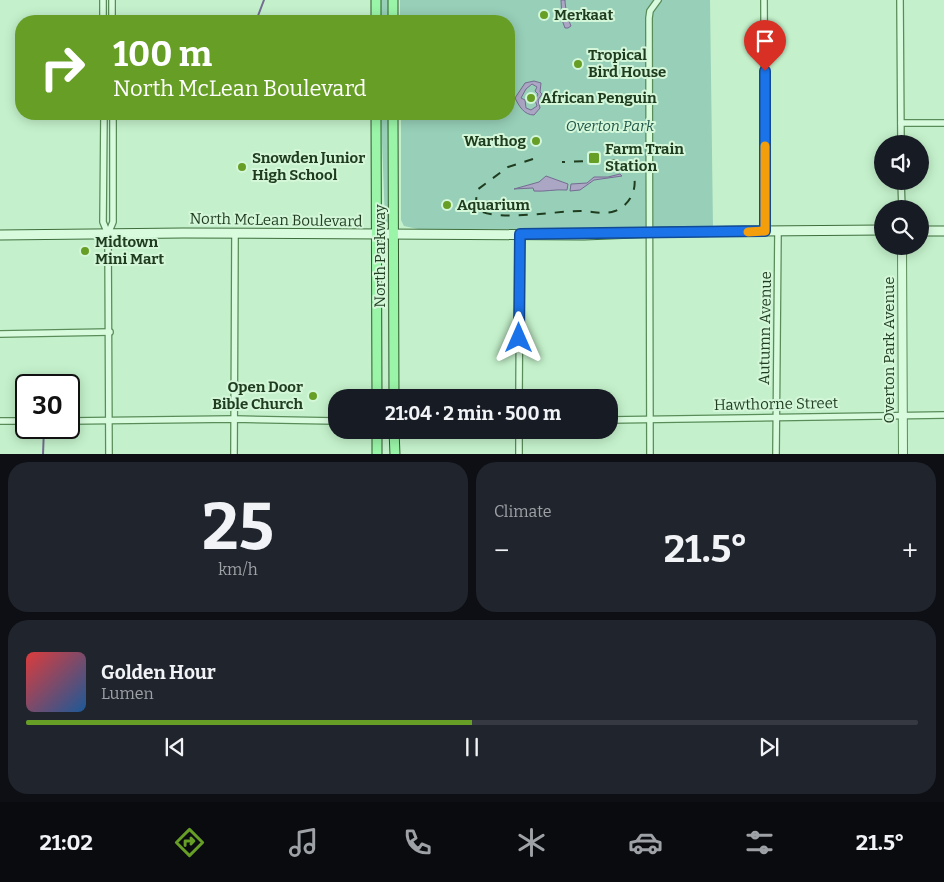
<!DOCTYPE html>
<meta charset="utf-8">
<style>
body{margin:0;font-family:Bitter,serif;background:#20242c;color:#f1f3f6;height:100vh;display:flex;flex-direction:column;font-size:19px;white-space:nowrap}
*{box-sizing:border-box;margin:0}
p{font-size:16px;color:#9ea1a6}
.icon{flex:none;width:28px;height:28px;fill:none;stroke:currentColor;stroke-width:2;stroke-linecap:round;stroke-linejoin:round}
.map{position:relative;height:454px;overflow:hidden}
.panel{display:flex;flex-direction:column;gap:8px;padding:8px;background:#0d0f14;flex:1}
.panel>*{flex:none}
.banner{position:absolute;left:15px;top:15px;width:500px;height:105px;border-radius:20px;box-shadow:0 2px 12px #0003;background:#679f26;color:#fff;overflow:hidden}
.controls{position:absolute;left:874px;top:135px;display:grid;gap:10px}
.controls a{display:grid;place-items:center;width:55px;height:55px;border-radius:50%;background:#171b24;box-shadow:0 2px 12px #0003;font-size:25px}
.speed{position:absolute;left:15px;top:374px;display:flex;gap:10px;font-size:25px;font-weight:700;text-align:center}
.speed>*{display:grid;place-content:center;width:65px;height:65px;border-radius:50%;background:#171b24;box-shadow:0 2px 12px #0003;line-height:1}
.speed .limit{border:2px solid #111;border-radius:8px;background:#fff;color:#111}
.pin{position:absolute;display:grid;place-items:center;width:42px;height:42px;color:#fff;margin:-51px -21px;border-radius:50% 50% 50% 0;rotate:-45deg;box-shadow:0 0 5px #0007}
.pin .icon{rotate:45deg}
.me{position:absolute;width:55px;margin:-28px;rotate:0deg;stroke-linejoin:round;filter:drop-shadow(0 0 4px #0008)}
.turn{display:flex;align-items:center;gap:18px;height:105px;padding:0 15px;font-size:22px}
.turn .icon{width:65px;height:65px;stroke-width:2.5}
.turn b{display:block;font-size:35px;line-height:42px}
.big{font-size:38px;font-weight:700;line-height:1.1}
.panel .tile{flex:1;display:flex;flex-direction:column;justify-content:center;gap:8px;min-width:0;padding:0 18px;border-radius:20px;background:#20242c}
.panel .dial{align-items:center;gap:0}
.dial b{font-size:65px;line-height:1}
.song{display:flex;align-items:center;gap:15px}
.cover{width:60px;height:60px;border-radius:8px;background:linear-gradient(135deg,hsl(0 70% 55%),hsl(210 70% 35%))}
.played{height:5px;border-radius:2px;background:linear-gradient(90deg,#679f26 50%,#363941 50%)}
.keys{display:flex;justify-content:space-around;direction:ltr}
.heat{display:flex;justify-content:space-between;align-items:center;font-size:28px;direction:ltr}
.panel .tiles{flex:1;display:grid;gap:8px;grid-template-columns:1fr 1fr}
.tile:last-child{grid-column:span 2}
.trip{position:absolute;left:328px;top:389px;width:290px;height:50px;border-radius:20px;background:#171b24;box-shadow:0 2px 12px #0003;font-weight:700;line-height:50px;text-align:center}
.tabs{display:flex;height:80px;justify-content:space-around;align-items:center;background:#090b0e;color:#9ea1a6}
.tabs .icon{width:35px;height:35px}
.tabs .selected{color:#679f26}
.tabs b{font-size:22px;color:#f1f3f6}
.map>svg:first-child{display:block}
.green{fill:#97cfb8}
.water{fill:#aba6c3;stroke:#746c92;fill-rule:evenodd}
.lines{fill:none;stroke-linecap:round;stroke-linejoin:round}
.stream{stroke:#746c92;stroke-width:2}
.minor-casing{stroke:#598c59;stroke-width:8}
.tertiary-casing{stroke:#598c59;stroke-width:10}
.secondary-casing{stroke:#3e6e3c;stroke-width:11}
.primary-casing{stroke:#305a2e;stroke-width:11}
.minor{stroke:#d8fbde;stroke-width:5.5}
.tertiary{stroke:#d8fbde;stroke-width:8}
.secondary{stroke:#d8fbde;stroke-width:9}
.primary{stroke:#9af5a8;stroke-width:9}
.rail{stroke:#1f3c1e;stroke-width:2;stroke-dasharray:9 9;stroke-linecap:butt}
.route-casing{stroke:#114b97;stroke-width:12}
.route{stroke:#1a73e8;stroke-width:9}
.slow{stroke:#f59e0b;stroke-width:9}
.poi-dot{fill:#679f26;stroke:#d4f7da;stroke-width:2}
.labels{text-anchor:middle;stroke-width:4;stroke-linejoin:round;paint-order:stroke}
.poi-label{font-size:15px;font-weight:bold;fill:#1f3c1e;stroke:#d4f7da;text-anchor:start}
.park-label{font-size:15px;font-style:italic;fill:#23594a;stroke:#d4f7da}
.street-label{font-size:15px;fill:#1f3c1e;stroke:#d4f7da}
</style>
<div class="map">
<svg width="944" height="455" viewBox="0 0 944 455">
<rect width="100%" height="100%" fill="#c4f1cb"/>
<g class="green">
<rect x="381" y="0" width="8" height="21"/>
<path d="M400,0H710L713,229H418L404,226L401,220V114H509V21H400Z"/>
<path d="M381,114H390V224L385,221Z"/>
</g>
<g class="water">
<path d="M561,0H565C565,7 568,19 571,26L568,28H565L562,20Z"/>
<path d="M534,81L541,83L540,92L542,94L538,100L540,108L534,115C524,115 519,106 515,98L525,83ZM532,84L537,87L535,91L538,94L535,100L537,106L531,110L526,108L525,100L521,98L526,89Z"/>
<path d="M620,174L622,176L594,180L580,190L570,191L571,184L587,183L594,177H608Z"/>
<path d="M546,176L568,184L567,190C555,189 544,192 534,191L533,188L514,189L539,182Z"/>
</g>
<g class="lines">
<g class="stream">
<path d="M256,21L264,0"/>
<path d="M45,385V378"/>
<path d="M43,455L44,428"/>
</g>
<g class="minor-casing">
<g id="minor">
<path d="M103,0V21"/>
<path d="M112,0V21"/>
<path d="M764,0L765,231"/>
<path d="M900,0L901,144"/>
<path d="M104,114L103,222L108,234"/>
<path d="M901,123H944"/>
<path d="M901,181L902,209"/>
<path d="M0,334L110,332"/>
<path d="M519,398L520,234"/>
<path d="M609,420L944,415"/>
<path d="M0,421H26"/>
<path d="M69,421L234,419L336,421"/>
<path d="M109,455L108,234L113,222V114"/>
<path d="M234,455L235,234"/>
<path d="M519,455V430"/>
<path d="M650,455L649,18L650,11L658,0"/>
<path d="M776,455L778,231"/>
</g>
</g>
<g class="tertiary-casing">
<path id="tertiary" d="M902,246L903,455"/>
</g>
<g class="secondary-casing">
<g id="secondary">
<path d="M920,231H944"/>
<path d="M0,235L183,233L584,235L662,232L882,230"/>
</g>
</g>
<g class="primary-casing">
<g id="primary">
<path d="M376,0V21"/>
<path d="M393,0V21"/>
<path d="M376,114L377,398"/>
<path d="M393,114L394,398"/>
<path d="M377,430V455"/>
<path d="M394,430L395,455"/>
</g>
</g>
<use href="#minor" class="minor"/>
<use href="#tertiary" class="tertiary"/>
<use href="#secondary" class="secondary"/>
<use href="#primary" class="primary"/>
<path class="rail" d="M533,159L508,167L477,190L476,202L480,211C501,221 556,211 580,211C592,211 604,215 615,211C639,202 643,166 616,160L562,162"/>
</g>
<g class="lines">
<g class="route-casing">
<path id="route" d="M519,338L520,234L765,231V71"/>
</g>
<use href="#route" class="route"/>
<path class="slow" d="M748,232L765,231V146"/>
</g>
<g class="poi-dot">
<circle cx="544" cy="15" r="5"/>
<circle cx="578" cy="64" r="5"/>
<circle cx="531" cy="98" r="5"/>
<circle cx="536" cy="141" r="5"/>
<rect x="588" y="152" width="12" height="12" rx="2.5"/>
<circle cx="242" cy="167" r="5"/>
<circle cx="447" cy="205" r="5"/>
<circle cx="85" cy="251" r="5"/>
<circle cx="313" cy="396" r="5"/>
</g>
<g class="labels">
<g class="poi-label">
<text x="554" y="20">Merkaat</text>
<text x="588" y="60">Tropical<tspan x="588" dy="17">Bird House</tspan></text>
<text x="541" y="103">African Penguin</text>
<text x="526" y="146" text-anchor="end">Warthog</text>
<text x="605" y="154">Farm Train<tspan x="605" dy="17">Station</tspan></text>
<text x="252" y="163">Snowden Junior<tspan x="252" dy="17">High School</tspan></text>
<text x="457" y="210">Aquarium</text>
<text x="95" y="247">Midtown<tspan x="95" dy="17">Mini Mart</tspan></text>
<text x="303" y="392" text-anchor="end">Open Door<tspan x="303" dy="17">Bible Church</tspan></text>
</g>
<g class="park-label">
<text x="610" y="131">Overton Park</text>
</g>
<g class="street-label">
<text transform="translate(276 220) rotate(1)" y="5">North McLean Boulevard</text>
<text transform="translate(380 256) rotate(-90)" y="5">North Parkway</text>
<text transform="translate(765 328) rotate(-89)" y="5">Autumn Avenue</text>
<text transform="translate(889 350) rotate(-90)" y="5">Overton Park Avenue</text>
<text transform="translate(776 404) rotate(-1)" y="5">Hawthorne Street</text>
</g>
</g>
</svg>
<div class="controls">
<a><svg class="icon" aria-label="sound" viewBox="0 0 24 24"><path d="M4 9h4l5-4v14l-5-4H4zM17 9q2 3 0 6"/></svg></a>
<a><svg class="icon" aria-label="search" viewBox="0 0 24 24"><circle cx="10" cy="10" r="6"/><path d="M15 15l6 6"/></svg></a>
</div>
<div class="speed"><div class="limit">30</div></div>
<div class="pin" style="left:765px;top:71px;background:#d93025"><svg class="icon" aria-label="arrive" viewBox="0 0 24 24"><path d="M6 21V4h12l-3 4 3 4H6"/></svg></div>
<svg class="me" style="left:519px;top:338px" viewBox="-20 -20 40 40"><path d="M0-17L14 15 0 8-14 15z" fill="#1a73e8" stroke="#fff" stroke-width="4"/></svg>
<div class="trip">21:04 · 2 min · 500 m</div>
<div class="banner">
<div class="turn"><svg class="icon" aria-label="right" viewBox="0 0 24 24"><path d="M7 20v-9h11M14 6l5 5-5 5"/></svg><div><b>100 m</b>North McLean Boulevard</div></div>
</div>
</div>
<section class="panel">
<div class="tiles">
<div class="tile dial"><b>25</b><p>km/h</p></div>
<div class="tile"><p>Climate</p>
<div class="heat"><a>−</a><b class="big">21.5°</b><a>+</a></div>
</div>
<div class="tile">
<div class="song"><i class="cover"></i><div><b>Golden Hour</b><p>Lumen</p></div></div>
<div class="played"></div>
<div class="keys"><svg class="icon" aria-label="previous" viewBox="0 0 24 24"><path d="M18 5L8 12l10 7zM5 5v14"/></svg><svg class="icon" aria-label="pause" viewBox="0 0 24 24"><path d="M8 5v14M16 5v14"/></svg><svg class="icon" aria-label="next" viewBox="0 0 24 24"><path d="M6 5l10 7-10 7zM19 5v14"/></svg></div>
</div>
</div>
</section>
<nav class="tabs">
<b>21:02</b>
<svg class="icon selected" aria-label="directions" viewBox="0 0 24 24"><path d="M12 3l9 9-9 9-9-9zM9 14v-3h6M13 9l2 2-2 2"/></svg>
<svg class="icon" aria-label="music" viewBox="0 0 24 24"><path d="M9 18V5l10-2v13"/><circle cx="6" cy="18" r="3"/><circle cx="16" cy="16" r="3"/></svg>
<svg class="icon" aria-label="phone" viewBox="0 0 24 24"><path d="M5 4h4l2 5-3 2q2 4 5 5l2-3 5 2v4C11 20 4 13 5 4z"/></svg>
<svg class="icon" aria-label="climate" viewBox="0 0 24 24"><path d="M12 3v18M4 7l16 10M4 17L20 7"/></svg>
<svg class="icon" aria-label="car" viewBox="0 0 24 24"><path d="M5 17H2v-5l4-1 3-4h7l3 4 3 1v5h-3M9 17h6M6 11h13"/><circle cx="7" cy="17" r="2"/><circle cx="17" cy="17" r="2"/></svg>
<svg class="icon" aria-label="filters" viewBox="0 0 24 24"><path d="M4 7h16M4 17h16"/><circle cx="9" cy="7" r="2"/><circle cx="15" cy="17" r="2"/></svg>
<b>21.5°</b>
</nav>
